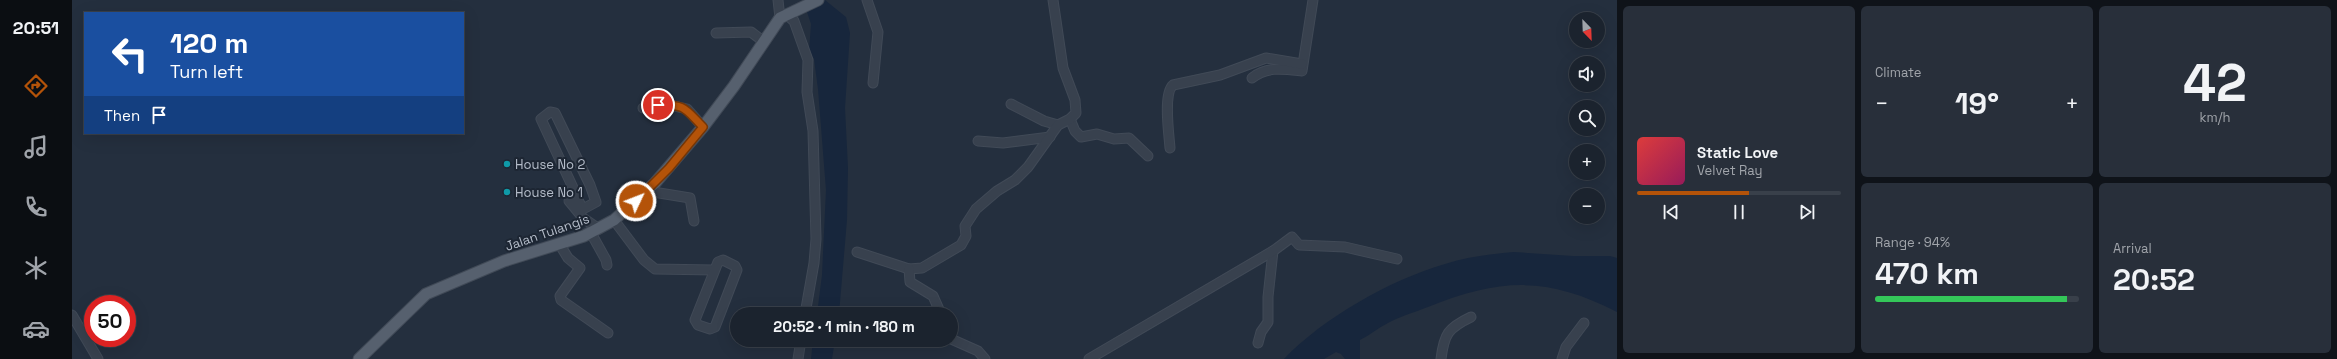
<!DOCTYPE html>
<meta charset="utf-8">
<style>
body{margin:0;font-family:"Space Grotesk",sans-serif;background:#282f3a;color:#f1f3f6;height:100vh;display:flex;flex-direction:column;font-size:15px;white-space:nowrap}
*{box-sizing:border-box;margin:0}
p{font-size:13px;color:#a0a4aa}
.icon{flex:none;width:22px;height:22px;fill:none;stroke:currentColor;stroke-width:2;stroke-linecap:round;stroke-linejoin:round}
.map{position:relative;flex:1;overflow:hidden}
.details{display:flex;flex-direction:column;gap:6px;padding:6px;background:#0f1319;width:720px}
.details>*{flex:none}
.hud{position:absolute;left:12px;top:12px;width:380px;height:122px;border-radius:0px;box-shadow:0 4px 16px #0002,0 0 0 1px #39404a;background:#1a4fa0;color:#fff;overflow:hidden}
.needle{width:26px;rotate:157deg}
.controls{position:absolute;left:1497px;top:12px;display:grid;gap:8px}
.controls a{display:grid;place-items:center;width:36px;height:36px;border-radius:50%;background:#1b232e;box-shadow:0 4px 16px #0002,0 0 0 1px #39404a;font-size:20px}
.speed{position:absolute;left:12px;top:295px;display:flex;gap:8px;font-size:20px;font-weight:700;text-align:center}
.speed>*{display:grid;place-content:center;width:52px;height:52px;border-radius:50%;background:#1b232e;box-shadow:0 4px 16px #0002,0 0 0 1px #39404a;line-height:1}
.speed .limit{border:6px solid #d22;background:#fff;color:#111}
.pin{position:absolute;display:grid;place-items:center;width:34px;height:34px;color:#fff;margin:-17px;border:2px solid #fff;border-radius:50%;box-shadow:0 1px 4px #0007}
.me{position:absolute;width:44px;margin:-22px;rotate:47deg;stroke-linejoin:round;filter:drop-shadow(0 0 3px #0008)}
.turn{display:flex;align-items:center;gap:14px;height:84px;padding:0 20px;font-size:18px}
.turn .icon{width:52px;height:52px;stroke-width:2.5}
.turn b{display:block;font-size:28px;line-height:34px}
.then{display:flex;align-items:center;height:38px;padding:0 20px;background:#0003;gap:8px;font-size:15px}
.big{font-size:30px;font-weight:600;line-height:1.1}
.details .widget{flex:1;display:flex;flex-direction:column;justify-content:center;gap:6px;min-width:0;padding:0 14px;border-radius:6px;background:#282f3a}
.details .dial{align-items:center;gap:0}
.dial b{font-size:52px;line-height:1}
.song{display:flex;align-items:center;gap:12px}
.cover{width:48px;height:48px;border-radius:6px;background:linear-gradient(135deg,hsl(0 70% 55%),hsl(330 70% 35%))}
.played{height:4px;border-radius:2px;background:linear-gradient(90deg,#b45309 55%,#39404a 55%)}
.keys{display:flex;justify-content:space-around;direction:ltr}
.heat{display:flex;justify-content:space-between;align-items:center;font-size:22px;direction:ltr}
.charge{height:6px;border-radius:3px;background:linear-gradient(90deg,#34c759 94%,#39404a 0)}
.details .tiles{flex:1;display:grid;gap:6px;grid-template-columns:repeat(3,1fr)}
.widget:first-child{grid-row:span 2}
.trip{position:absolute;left:658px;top:307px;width:228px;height:40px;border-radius:20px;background:#1b232e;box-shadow:0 4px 16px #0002,0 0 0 1px #39404a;font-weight:600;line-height:40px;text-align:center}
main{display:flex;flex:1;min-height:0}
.tab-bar{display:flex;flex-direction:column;width:72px;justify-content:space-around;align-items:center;background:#0b0e12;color:#a0a4aa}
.tab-bar .icon{width:28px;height:28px}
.tab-bar .on{color:#b45309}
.tab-bar b{font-size:18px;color:#f1f3f6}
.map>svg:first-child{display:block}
.water{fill:#17263c}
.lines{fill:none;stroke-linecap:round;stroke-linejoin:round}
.minor-casing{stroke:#414a57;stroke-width:11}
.major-casing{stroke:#414a57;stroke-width:13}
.minor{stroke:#38414e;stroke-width:9}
.major{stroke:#56606e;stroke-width:11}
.route-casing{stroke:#753606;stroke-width:10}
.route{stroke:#b45309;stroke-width:7}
.culture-dot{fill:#0f9aa8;stroke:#1d2633;stroke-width:1.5}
.labels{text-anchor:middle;stroke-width:4;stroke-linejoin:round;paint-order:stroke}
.poi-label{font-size:13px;fill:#b4bcc9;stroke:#1d2633;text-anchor:start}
.street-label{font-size:13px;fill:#b4bcc9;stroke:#1d2633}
</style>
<main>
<nav class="tab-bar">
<b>20:51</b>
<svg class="icon on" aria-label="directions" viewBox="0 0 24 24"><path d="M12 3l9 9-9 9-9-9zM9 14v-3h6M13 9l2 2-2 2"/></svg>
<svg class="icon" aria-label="music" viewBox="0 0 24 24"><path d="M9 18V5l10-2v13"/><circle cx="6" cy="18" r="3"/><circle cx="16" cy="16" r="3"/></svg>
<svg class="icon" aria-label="phone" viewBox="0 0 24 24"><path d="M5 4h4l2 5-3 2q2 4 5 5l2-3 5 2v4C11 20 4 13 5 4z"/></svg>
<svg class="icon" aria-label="climate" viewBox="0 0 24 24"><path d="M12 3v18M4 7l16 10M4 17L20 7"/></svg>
<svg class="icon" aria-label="car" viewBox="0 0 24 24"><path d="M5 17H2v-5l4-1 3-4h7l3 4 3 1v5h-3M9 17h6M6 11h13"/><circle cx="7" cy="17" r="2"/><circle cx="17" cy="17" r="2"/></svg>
</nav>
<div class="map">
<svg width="1545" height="359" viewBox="0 0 1545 359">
<rect width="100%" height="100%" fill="#242f3e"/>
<g class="water">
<path d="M731,0H753L774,17L778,33L773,108L776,168L775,220L767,314H745L750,275L754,190L746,89L742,59L737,52L739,24Z"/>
<path d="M1442,252L1501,256H1538L1545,258V312C1476,276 1428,278 1356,307C1343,312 1329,316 1316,323C1306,328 1298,335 1288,340V359H1273L1269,354L1264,352L1252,359H1212C1251,318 1318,280 1373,264C1395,257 1418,254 1442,252Z"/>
<path d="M741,340H763L760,359H739Z"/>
</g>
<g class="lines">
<g class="minor-casing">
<g id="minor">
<path d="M706,0L708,18"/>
<path d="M795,0L806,32L801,83"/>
<path d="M715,15L722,21L736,60L735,92L741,131L744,239L742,263L733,314"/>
<path d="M644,33L679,32L691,41"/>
<path d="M1180,78C1195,66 1212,69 1230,71L1241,0"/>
<path d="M939,104L972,121L986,125"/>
<path d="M571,108L598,105L615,109L631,127"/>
<path d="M998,119L1003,131L1009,137L1025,134L1042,139L1057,138L1076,156"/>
<path d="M906,141L931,143L978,137"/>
<path d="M1098,148C1097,134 1091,94 1101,85L1148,75L1194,58L1230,64"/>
<path d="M575,191L618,198L622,221"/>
<path d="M503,195L511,209L524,202L518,185L483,113L478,112L469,119L503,192V195L497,201L511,218L527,229"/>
<path d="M542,220L572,260L583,269L642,270"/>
<path d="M519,233L534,260L535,265"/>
<path d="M488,245L496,258L508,268L488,296L489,300L536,333"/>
<path d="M785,252L837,269L850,268L889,245L894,236L893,226L904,209L925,191L943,180L956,167L986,125L998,119L1004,113L1003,100L991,68L981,0"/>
<path d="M651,260L663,266L665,270L643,327L638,329L626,325L623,320L646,262Z"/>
<path d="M837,269L838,282L861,296L869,314"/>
<path d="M0,315L26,359"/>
<path d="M879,339L906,351L913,359"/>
<path d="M1186,343L1189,332L1196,322V297L1201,251"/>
<path d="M726,359L729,340"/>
<path d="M1017,359L1201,251L1220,237L1227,245L1273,247L1325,259"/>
<path d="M1369,359C1372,334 1376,328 1399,317"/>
<path d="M1490,359L1494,347L1512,323"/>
</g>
</g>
<g class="major-casing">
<path id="major" d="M287,359L354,294L432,261L512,236L542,220L583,183L631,127L662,86L708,18L746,0"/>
</g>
<use href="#minor" class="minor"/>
<use href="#major" class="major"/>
</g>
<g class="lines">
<g class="route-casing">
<path id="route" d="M564,201L597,168L631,127C613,109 614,104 586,105"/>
</g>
<use href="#route" class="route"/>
</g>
<g class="culture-dot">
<circle cx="435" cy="164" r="4"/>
<circle cx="435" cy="192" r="4"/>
</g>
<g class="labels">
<g class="poi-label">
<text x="443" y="169">House No 2</text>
<text x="443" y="197">House No 1</text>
</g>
<g class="street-label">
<text transform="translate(475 232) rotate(-19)" y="5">Jalan Tulangis</text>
</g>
</g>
</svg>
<div class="controls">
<a><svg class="needle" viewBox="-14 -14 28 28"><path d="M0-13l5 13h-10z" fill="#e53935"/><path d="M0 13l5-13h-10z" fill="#a0a4aa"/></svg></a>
<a><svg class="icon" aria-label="sound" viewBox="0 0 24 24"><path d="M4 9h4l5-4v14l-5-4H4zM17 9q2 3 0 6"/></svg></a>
<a><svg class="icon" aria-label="search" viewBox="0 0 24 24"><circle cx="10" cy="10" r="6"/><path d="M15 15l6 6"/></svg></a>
<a>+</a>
<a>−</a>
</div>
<div class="speed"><div class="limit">50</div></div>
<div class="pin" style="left:586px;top:105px;background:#d93025"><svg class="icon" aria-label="arrive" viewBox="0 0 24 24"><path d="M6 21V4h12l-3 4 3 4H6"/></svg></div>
<svg class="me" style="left:564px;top:201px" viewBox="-20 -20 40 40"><circle r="17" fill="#b45309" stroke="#fff" stroke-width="3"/><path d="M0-11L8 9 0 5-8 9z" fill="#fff"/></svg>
<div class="trip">20:52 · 1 min · 180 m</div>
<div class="hud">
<div class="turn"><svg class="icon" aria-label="left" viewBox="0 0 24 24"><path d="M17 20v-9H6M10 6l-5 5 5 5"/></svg><div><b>120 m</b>Turn left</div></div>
<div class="then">Then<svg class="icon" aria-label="arrive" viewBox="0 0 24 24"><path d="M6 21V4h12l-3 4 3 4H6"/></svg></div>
</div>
</div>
<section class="details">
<div class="tiles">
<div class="widget">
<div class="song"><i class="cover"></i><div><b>Static Love</b><p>Velvet Ray</p></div></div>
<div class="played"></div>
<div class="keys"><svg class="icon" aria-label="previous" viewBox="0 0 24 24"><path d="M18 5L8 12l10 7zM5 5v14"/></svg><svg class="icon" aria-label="pause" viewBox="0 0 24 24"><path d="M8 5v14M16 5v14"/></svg><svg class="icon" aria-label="next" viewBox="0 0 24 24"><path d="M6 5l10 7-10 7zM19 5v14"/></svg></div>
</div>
<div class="widget"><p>Climate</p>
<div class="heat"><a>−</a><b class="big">19°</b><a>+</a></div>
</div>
<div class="widget dial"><b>42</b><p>km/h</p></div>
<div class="widget"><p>Range · 94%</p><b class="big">470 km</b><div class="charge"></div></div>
<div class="widget"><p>Arrival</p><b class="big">20:52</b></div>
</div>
</section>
</main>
